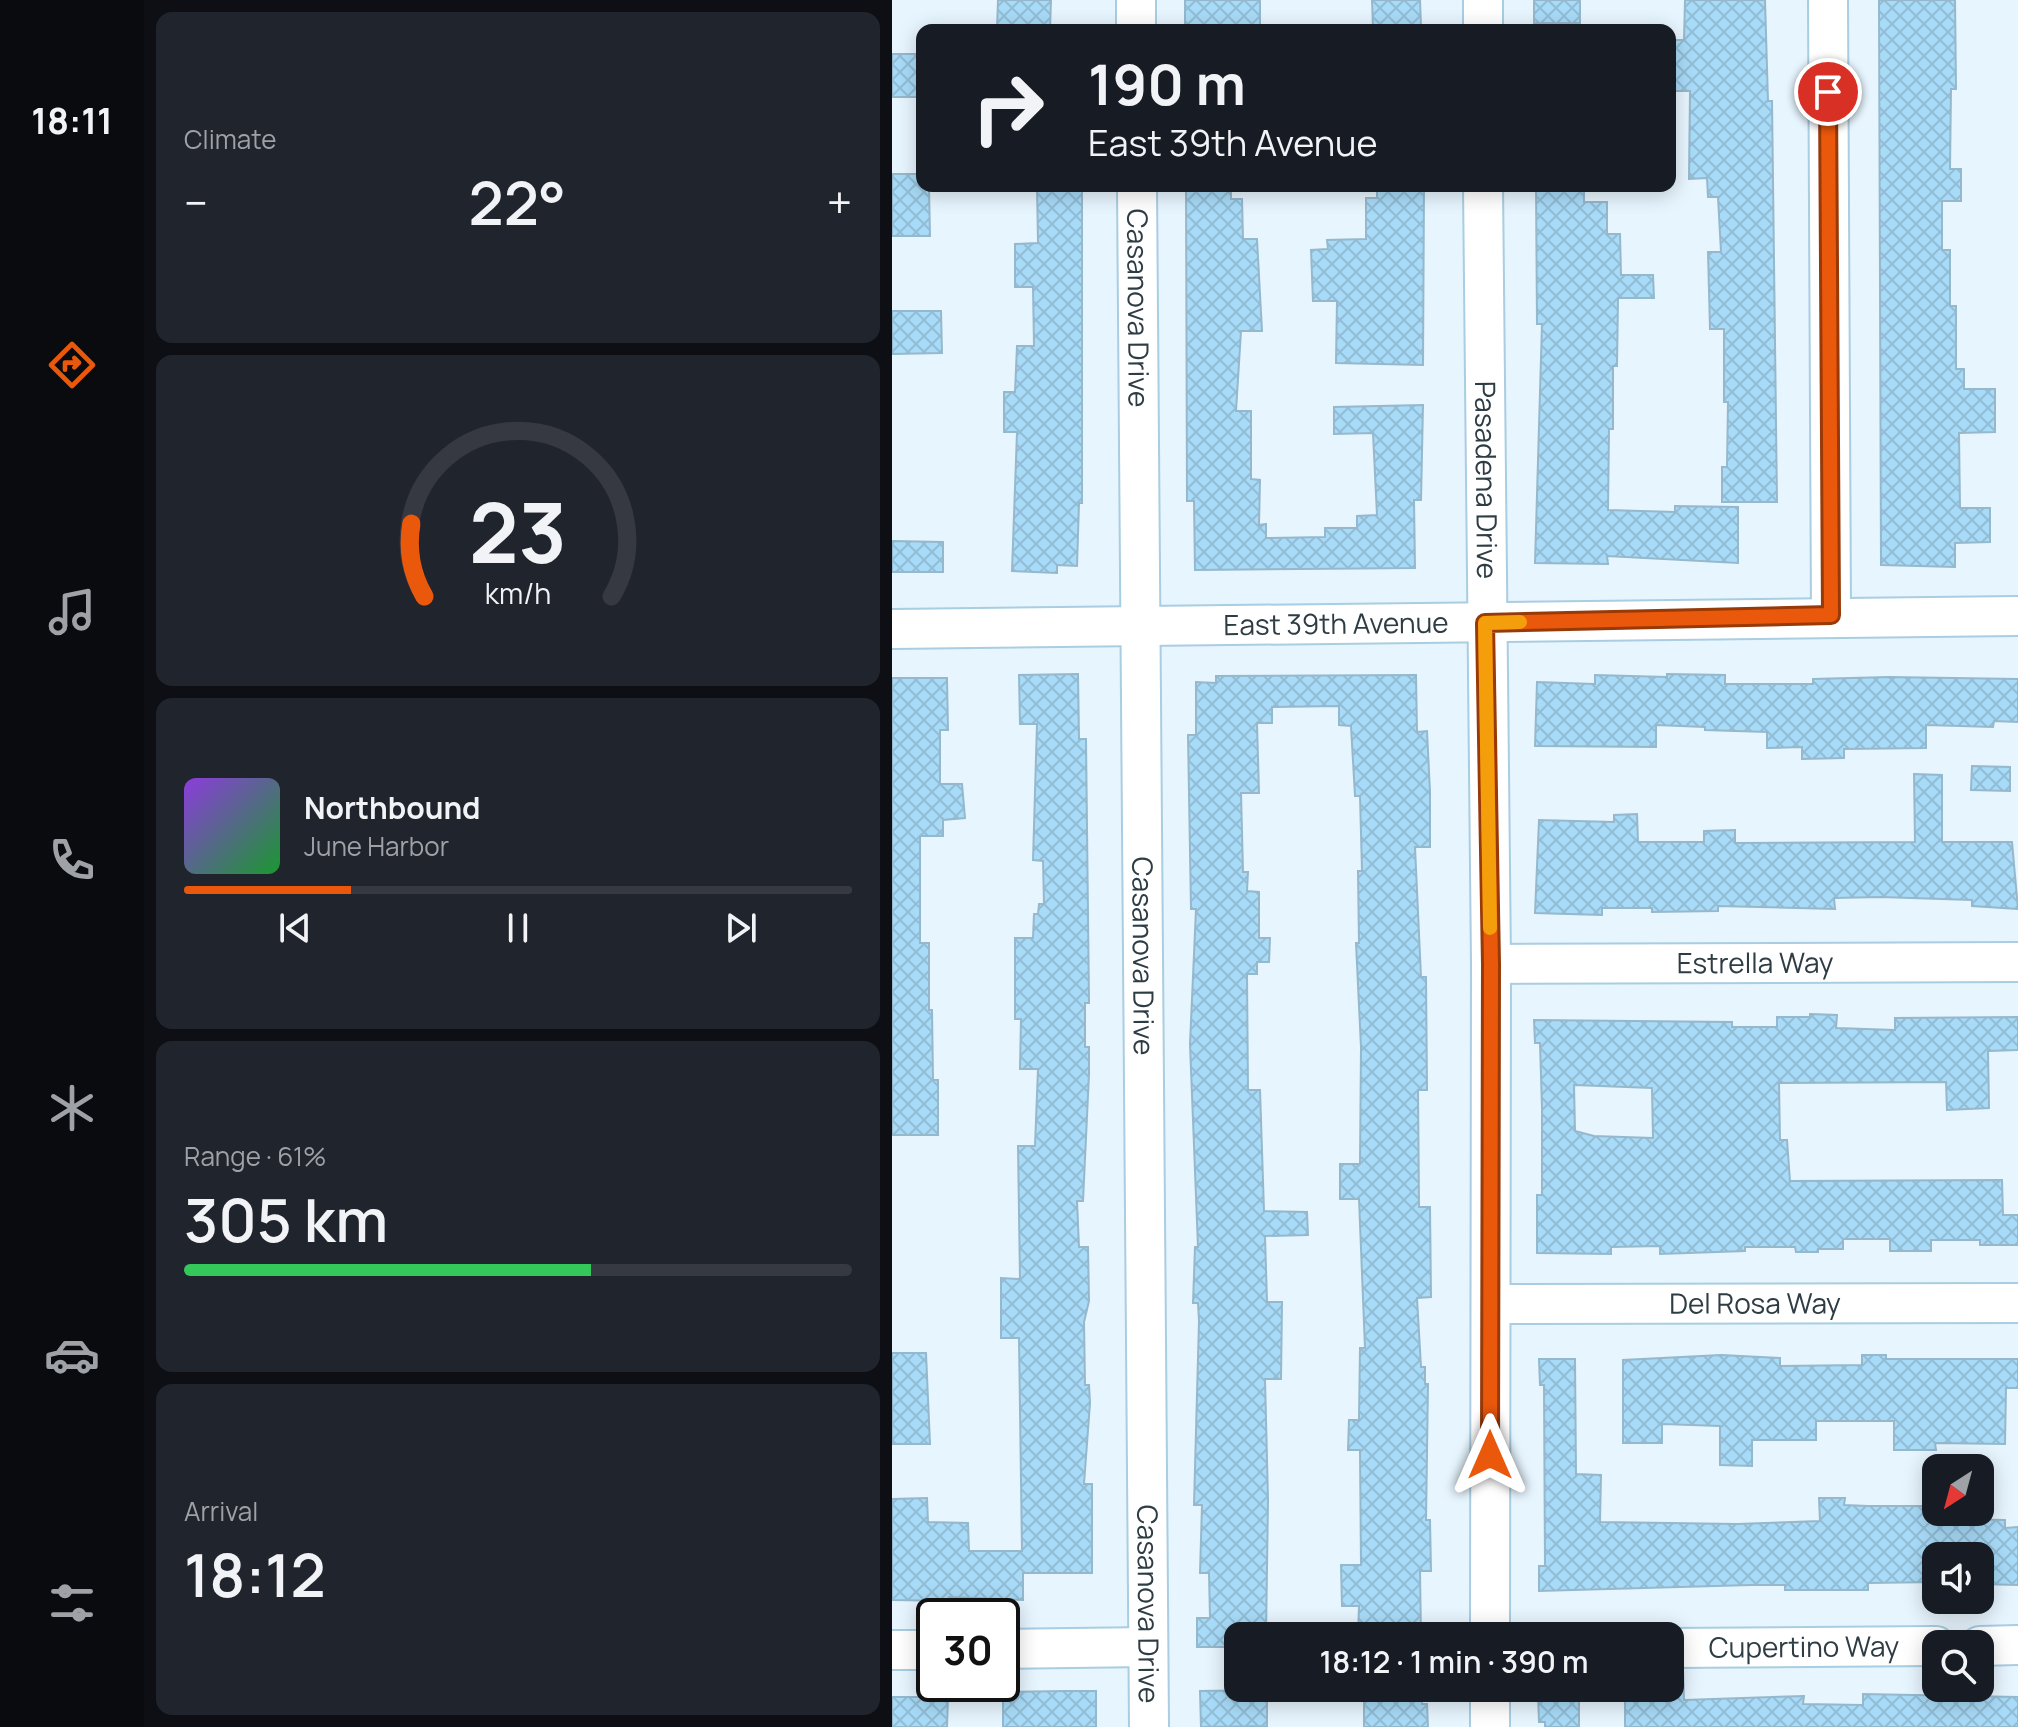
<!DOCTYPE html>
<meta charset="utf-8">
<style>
body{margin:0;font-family:Manrope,sans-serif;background:#20242c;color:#f1f3f6;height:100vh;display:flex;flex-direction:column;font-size:30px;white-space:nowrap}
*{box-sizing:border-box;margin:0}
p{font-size:26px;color:#9ea1a6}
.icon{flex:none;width:44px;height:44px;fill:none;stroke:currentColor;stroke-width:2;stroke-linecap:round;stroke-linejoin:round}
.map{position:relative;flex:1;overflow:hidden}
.panel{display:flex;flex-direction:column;gap:12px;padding:12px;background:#0d0f14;width:748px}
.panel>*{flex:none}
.hud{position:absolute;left:24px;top:24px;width:760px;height:168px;border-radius:16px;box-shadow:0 4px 20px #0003;background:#171b24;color:#f1f3f6;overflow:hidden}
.needle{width:52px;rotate:216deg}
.fabs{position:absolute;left:1030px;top:1454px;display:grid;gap:16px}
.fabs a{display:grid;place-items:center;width:72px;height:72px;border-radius:16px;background:#171b24;box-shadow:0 4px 20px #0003;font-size:40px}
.speed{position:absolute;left:24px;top:1598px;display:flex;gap:16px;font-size:40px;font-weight:700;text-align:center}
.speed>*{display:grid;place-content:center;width:104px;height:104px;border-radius:50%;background:#171b24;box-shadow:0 4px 20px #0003;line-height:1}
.speed .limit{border:4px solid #111;border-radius:12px;background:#fff;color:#111}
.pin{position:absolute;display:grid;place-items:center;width:68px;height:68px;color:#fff;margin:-34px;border:4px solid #fff;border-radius:50%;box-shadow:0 2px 8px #0007}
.me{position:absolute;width:88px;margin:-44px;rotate:0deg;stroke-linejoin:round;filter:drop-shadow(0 0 6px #0008)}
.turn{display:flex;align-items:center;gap:28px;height:168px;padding:0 40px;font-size:36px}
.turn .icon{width:104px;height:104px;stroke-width:2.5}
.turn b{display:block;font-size:56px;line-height:68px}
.big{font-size:60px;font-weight:600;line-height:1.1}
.panel .tile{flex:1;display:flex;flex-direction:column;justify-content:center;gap:12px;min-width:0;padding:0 28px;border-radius:16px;background:#20242c}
.panel .dial{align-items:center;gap:0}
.dial svg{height:208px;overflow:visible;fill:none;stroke:#363941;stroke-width:7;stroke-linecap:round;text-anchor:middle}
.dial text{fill:#f1f3f6;stroke:none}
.song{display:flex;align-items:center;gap:24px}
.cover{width:96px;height:96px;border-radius:12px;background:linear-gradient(135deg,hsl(270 70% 55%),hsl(130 70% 35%))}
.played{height:8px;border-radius:4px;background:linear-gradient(90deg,#ea580c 25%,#363941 25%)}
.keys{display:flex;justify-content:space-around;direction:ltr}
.heat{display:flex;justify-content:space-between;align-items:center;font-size:44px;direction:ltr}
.charge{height:12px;border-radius:6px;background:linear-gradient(90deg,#34c759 61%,#363941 0)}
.trip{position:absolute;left:332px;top:1622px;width:460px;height:80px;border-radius:16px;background:#171b24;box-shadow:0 4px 20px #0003;font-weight:600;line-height:80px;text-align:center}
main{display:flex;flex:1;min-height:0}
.tabs{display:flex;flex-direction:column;width:144px;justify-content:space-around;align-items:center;background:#090b0e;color:#9ea1a6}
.tabs .icon{width:56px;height:56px}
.tabs .current{color:#ea580c}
.tabs b{font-size:36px;color:#f1f3f6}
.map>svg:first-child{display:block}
.building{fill:url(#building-cross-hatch);stroke:#95b8cc;stroke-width:2;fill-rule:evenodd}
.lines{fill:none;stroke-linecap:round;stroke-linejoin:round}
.minor-casing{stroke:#a9cde1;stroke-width:42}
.minor{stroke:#fff;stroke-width:38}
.route-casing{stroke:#983908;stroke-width:20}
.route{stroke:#ea580c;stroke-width:14}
.slow{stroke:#f59e0b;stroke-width:14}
.labels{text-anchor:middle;stroke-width:8;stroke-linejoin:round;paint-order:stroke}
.street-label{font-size:28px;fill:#2e3c44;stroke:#fff}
</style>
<main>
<nav class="tabs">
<b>18:11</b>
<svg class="icon current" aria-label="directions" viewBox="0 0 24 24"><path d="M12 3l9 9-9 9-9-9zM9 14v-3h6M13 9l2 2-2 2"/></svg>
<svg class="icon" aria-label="music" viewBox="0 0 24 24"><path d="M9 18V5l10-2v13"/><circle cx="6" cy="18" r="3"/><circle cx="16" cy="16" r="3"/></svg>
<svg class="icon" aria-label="phone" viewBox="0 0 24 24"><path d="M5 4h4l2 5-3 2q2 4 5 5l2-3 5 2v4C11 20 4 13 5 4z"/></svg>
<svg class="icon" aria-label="climate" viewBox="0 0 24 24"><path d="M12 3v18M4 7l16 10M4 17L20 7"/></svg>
<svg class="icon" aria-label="car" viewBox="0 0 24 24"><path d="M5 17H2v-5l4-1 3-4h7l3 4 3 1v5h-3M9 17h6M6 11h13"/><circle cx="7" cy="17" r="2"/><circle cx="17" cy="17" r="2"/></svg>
<svg class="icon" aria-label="filters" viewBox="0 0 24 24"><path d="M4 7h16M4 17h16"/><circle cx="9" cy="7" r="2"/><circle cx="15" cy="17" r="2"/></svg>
</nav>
<section class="panel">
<div class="tile"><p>Climate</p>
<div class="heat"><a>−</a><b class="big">22°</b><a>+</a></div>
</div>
<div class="tile dial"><svg viewBox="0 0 100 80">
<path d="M14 69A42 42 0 1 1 86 69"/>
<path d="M14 69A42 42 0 0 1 9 41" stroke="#ea580c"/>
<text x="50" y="56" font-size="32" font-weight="700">23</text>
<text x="50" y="72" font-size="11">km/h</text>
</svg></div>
<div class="tile">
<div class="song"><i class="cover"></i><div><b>Northbound</b><p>June Harbor</p></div></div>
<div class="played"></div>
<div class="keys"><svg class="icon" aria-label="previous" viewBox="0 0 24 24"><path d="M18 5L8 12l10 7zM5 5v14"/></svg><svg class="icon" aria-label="pause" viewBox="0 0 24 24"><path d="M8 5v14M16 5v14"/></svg><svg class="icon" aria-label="next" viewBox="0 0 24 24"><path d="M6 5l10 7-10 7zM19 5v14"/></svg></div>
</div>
<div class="tile"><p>Range · 61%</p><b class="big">305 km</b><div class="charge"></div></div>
<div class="tile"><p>Arrival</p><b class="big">18:12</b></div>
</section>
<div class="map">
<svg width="1126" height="1727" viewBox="0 0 1126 1727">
<defs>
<pattern id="building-cross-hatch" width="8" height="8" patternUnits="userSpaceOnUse" patternTransform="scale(2)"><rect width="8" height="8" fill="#a8dbf8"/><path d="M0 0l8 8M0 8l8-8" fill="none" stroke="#91bdd6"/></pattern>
</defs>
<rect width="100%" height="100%" fill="#e7f5fe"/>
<g class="building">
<path d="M106,0H159L158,30H105Z"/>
<path d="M293,0H368V30L293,28Z"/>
<path d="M480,0H528L529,27L481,28Z"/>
<rect x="642" y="0" width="46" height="23"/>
<path d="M793,0H873L876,101H880L885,502H830V467H835L836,402H832V329H818L816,252H829L826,197H816L815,178L797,179L798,91H783V40H792Z"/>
<path d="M987,0H1063L1064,89H1059L1058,169H1069V201H1050V250H1058V306H1064V369H1072V389H1103V432L1067,433L1068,508H1098V542L1063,543V567L989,565Z"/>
<rect x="0" y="54" width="29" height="43"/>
<path d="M0,174H30V186H37L38,236H0Z"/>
<path d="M145,186H190V503H187L185,566L165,565V573L120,571L125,432H112V392H123L125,346H142L141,287H123V244L146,243Z"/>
<path d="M294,186H339V199H350L351,239H365L370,331H349L344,411H359V479L368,480L367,525L374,524V538L433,537V528H465V516L485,515L481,433L442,434V407L531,405L529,500H522L523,568L303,570L302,501H295Z"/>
<path d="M485,186H532L531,365L444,363L445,301H421L419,250L436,249L435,240L474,239V198H485Z"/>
<path d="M644,186H692V202H715V234H728L729,275H761L762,298H726L725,366H721V429H717L716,510L783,512V506L846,507V563L715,556L716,564L643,563L650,324H645Z"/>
<path d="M0,311H49L50,353L0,354Z"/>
<path d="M0,541L51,542V572H0Z"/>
<path d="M186,674L187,739H194L197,1003H193V1047H197V1074L191,1201H185L187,1247H196L197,1301L192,1322L193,1385H197L198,1403L192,1484H200V1573H131V1600L57,1597L58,1601L0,1600V1499L35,1498L36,1522L76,1523L77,1551H130L127,1338H109V1278L128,1279L126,1146H143L146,1069H128L129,1019H123V938H141L142,914H146L147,904H152L151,861L141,860L145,724H128L127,675Z"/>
<path d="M775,674L833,675V684H921V679L997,677L1126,679V722L1102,721L1101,727L1034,725V748L952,749V758L910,759V747L875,748V732L813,730V727L764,725V747L643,746L645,682L703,684V675L775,677Z"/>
<path d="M524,675L525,732L535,731L538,792V847H523L529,977H534L535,1090H526L527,1207H538L539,1297L525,1298L529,1367H533V1384H536L534,1520H538L539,1571H528L529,1636H466L467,1606H450L449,1565H469L468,1450H456L457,1420H467L468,1348H473L467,1199H448V1164H468L469,1047L464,943H467L466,871H470L468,796H463L459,726L447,725V706L380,707V723H365L367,793H349L351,872H356L355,891L367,892V938H378L377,962H365V974H355L356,1090H368L372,1211L415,1212L416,1235L373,1236L375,1302H390L389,1379H373L376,1500L374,1636H346V1647H305V1618H318L317,1573H308L310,1505H302L307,1321L306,1303H301L303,1247H306L298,1044L304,909H299L296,735H304V682L324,683V676Z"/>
<path d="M0,678H55L56,730H48V784H70L73,818L51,820V836H28V943H37V1010H40L41,1080H46V1135H0Z"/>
<path d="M1080,766L1118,767V791L1079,790Z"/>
<path d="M1022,774L1050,775V842H1120L1126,909L1080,906V900L989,897L942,898L943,909L826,906V911L760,912V908H710V915L643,913L647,820L722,822V815L745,814L746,842H812V831L843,830V843L1023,842Z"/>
<path d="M918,1014L945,1015L944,1028L1003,1030V1018L1126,1017V1050L1096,1051L1097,1108L1055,1110L1054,1082L887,1083L888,1140H895L898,1181L1110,1180L1111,1215H1126V1245H1088V1240H1039V1251H998V1239H951V1249H926V1252H904L903,1247H853V1251L768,1254V1246L719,1247V1254L645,1253V1195H650V1108L648,1043H643L642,1020L840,1022V1027H885V1017H918ZM682,1085L760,1088L761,1138L702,1136L683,1131Z"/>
<path d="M0,1353H34L38,1444H0Z"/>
<path d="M829,1355L888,1358V1366L970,1365V1355H994V1359H1126V1388H1114L1113,1444L1043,1443L1044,1450H1002V1421H924V1440H860V1466L828,1465V1426L770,1424V1443H731V1360Z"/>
<path d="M647,1359H683L684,1474L709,1475L708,1522L845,1524L928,1521L927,1498H953L952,1505L976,1506H1044V1512H1049L1050,1519L1113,1520V1528L1126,1527V1585L1088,1584V1556H1044V1582L976,1583V1590H893V1585H859L647,1591V1566H653L652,1385H648Z"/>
<path d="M778,1670H791L792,1700L912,1696L911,1704L971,1705V1694L1126,1697V1727H733V1701H770V1688H778Z"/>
<path d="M472,1688H529L530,1704H535L536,1727H472Z"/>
<path d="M375,1690V1726L309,1727L308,1691Z"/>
<path d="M174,1691H204V1727H111V1692Z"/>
<path d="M646,1696H687V1727H653V1722H647Z"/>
<path d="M0,1697H56L55,1727H0Z"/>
</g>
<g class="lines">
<g class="minor-casing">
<g id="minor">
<path d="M244,0V30"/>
<path d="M591,0V30"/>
<path d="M936,0L939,615"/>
<path id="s1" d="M245,186L257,1727"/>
<path id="s2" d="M591,186L599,964L598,1636"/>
<path id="s3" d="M0,629L1126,616"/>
<path id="s4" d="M599,964L1126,962"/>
<path id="s5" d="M599,1304L1126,1303"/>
<path d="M1088,1646L1126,1645"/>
<path id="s6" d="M778,1648L1044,1646"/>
<path d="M110,1649L256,1647"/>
<path d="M0,1650H42"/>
<path d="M598,1688V1727"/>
</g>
</g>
<use href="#minor" class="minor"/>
</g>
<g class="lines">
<g class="route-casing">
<path id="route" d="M598,1455L599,964L593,623L939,615L936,92"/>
</g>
<use href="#route" class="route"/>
<path class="slow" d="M598,928L593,623L628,622"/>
</g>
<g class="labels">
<g class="street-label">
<text dy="10" stroke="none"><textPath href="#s1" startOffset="122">Casanova Drive</textPath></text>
<text dy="10" stroke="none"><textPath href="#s2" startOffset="294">Pasadena Drive</textPath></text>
<text dy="10" stroke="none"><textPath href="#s3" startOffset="444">East 39th Avenue</textPath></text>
<text dy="10" stroke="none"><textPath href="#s1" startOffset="770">Casanova Drive</textPath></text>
<text dy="10" stroke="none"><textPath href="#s4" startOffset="264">Estrella Way</textPath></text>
<text dy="10" stroke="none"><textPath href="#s5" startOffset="264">Del Rosa Way</textPath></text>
<text dy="10" stroke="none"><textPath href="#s1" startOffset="1418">Casanova Drive</textPath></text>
<text dy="10" stroke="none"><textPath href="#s6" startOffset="134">Cupertino Way</textPath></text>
</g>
</g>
</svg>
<div class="fabs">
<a><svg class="needle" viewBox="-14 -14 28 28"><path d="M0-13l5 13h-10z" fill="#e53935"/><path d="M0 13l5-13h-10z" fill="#9ea1a6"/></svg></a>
<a><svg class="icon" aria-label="sound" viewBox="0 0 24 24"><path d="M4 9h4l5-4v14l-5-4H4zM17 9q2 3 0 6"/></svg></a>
<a><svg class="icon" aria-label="search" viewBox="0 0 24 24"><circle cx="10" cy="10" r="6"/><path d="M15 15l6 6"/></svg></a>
</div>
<div class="speed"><div class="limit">30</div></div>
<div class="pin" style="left:936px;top:92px;background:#d93025"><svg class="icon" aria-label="arrive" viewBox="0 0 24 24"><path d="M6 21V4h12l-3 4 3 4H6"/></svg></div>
<svg class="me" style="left:598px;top:1455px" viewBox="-20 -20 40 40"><path d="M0-17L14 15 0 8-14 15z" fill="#ea580c" stroke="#fff" stroke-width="4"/></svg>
<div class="trip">18:12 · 1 min · 390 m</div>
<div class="hud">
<div class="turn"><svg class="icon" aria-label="right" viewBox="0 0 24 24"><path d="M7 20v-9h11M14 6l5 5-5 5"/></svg><div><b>190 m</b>East 39th Avenue</div></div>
</div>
</div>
</main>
